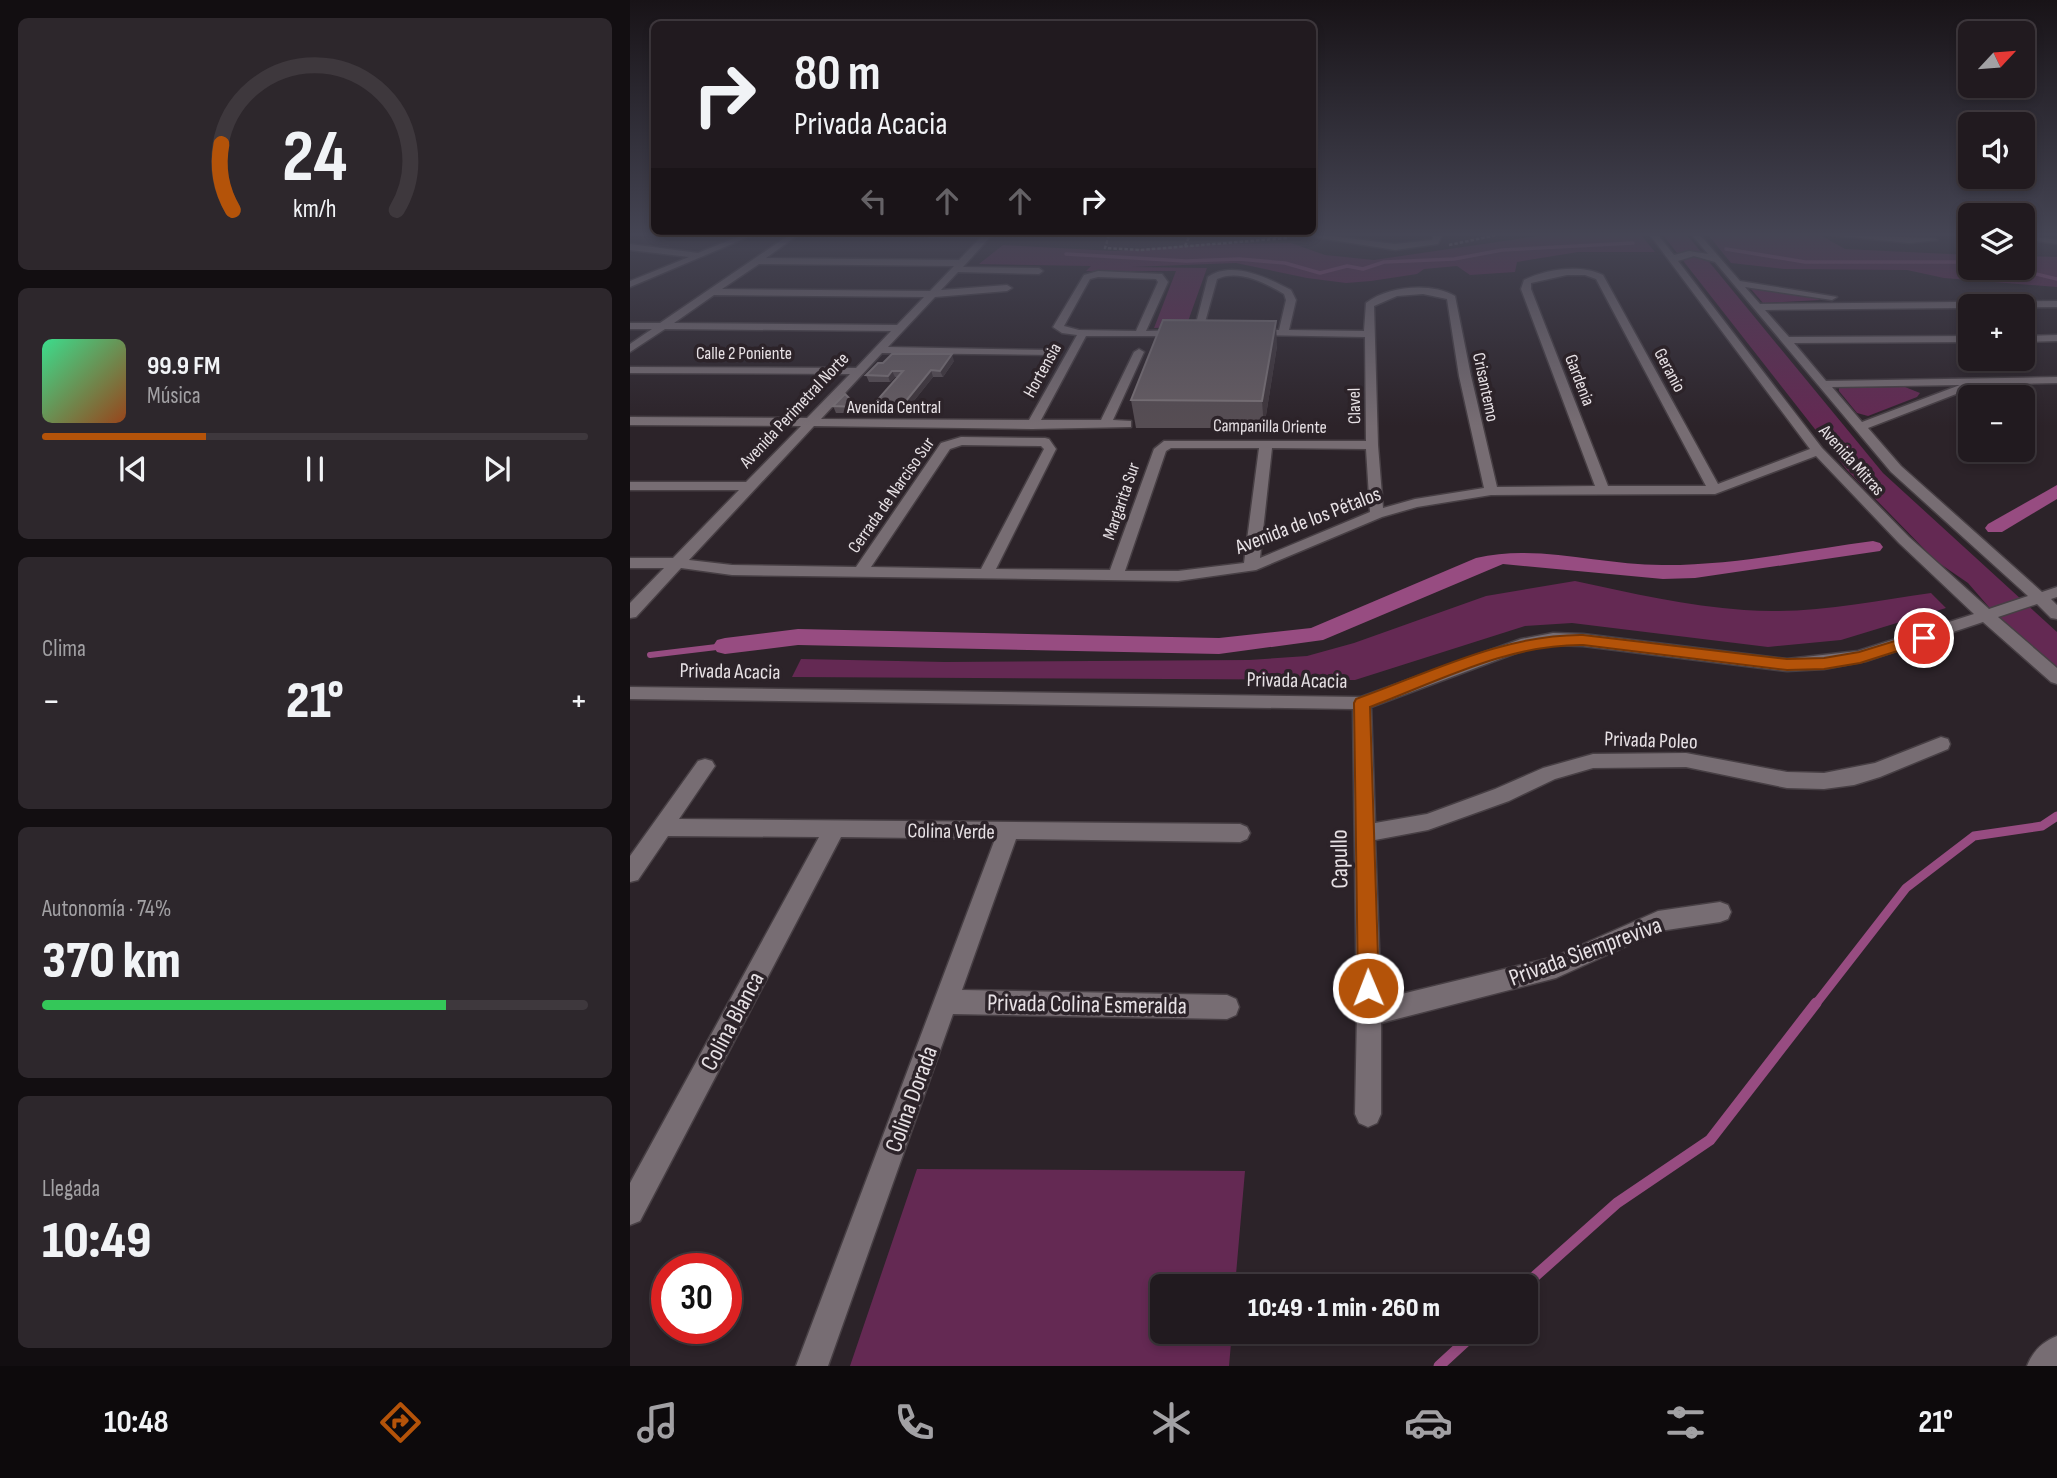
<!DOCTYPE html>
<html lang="es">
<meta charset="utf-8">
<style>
body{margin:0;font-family:"Sofia Sans Condensed",sans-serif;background:#2d272c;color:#f1f3f6;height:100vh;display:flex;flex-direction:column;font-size:26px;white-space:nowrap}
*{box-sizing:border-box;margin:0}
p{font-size:23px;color:#a2a1a4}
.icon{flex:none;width:38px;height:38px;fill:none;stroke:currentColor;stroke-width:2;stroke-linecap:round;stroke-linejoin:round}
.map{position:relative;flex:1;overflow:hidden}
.side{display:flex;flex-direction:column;gap:18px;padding:18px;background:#120e11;width:630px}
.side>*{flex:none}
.banner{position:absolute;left:21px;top:21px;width:665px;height:214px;border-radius:10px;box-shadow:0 4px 10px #0003,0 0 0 2px #3e383d;background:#211a1f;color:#f1f3f6;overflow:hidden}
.needle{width:46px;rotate:64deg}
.tools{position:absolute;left:1328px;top:21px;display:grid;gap:14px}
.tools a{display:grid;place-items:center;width:77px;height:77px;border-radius:10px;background:#211a1f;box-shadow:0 4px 10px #0003,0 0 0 2px #3e383d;font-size:35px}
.speed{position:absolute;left:21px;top:1253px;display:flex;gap:14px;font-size:35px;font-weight:700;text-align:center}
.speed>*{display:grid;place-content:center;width:91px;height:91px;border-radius:50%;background:#211a1f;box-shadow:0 4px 10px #0003,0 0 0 2px #3e383d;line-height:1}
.speed .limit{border:10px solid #d22;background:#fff;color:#111}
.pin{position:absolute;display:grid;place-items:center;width:60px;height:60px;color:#fff;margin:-30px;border:4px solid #fff;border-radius:50%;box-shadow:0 2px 7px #0007}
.me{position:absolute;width:77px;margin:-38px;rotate:359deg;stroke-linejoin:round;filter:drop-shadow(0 0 5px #0008)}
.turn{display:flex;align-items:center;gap:24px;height:147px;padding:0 28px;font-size:32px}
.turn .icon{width:91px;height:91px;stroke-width:2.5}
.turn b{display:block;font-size:49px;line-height:60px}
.lanes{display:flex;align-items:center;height:66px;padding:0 28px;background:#0003;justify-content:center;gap:35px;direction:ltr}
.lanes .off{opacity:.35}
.big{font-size:52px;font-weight:800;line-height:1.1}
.side .widget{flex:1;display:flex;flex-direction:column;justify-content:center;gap:10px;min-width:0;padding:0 24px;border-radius:10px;background:#2d272c}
.side .dial{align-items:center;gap:0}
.dial svg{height:182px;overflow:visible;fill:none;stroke:#3e383d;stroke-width:7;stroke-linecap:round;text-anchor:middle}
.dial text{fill:#f1f3f6;stroke:none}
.song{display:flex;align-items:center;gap:21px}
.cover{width:84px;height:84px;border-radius:10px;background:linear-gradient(135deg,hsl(150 70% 55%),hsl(20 70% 35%))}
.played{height:7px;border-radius:4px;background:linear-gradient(90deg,#b45309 30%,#3e383d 30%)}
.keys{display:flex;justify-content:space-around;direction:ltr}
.heat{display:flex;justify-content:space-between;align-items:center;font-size:38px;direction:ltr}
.charge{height:10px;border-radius:5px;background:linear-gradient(90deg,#34c759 74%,#3e383d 0)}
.trip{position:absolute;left:520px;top:1274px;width:388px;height:70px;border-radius:10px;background:#211a1f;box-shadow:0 4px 10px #0003,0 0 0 2px #3e383d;font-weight:800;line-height:70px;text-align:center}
.tab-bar{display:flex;height:112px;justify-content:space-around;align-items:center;background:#0d0a0c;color:#a2a1a4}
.tab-bar .icon{width:49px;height:49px}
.tab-bar .current{color:#b45309}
.tab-bar b{font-size:32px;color:#f1f3f6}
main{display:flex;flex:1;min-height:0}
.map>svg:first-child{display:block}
.green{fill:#642953}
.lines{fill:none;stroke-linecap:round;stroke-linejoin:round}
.stream-far3{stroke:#974c81;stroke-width:3.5}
.stream-far2{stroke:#974c81;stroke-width:6}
.stream-far1{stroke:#974c81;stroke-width:9}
.stream{stroke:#974c81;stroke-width:11}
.canal{fill:#974c81;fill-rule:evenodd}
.minor-casing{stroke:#473f44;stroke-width:3}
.path{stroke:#8d868b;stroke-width:2.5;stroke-dasharray:3.5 2;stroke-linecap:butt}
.minor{fill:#776d73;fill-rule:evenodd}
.wall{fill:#564d53}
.shaded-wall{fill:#3f363c}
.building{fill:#665d63;stroke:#7a7277;stroke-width:2}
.route{fill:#b45309;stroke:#753606;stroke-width:2}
.labels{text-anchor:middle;stroke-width:7;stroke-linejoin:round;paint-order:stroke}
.far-street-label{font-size:18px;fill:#e7e1e5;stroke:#2c2329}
.street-label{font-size:21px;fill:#e7e1e5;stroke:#2c2329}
.near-street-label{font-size:24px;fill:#e7e1e5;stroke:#2c2329}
</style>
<main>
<section class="side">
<div class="widget dial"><svg viewBox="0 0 100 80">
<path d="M14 69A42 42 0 1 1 86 69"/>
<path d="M14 69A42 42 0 0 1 9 40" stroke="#b45309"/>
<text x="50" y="56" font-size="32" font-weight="700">24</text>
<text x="50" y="72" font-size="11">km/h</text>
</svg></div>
<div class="widget">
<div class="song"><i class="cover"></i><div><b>99.9 FM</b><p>Música</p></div></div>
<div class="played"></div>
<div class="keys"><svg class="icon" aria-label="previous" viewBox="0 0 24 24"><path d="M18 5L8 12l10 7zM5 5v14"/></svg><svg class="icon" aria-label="pause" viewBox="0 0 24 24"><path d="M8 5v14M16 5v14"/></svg><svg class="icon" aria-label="next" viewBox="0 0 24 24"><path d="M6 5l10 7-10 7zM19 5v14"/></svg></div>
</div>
<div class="widget"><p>Clima</p>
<div class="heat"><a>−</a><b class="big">21°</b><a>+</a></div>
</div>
<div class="widget"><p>Autonomía · 74%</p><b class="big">370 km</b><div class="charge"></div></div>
<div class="widget"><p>Llegada</p><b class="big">10:49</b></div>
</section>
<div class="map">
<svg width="1427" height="1366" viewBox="0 0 1427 1366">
<rect width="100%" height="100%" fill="#2c2329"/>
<g class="green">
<path d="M914,235H1011L1025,252H948L887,262L885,272L840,275L827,266L794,269L787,274L741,281L716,283L677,278L606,263L501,267L577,268L556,327L524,328L546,271H456L461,266L349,264L373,245L484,251L577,244L661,243L695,255L744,260Z"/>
<path d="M1033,235H1057L1253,473L1427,632V670L1378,629L1338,583L1306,561L1217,470Z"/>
<path d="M1079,236H1192L1215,249L1340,255V268H1393V256L1427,257V287L1314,278L1277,270L1154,269L1101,263Z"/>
<path d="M1120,288L1185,297L1190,300L1133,303Z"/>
<path d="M1275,387L1290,393L1287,397L1238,416L1227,413L1209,391V388Z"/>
<path d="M945,581C1001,593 1057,606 1114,610C1176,615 1239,602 1301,593L1316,608L1211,640L1138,647L942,623L895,626L725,680L162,677L171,659L315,662L619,660L677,656L724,643L856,596Z"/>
<path d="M287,1169L615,1171L605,1286H532V1332H602L599,1366H220Z"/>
</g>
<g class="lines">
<g class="stream-far3">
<path d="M1096,249L1175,262H1340"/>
<path d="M436,254L556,261L609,259L655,263L690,273L717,266L733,269L754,262L824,259L872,250L1003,243"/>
<path d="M1381,268L1427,279"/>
</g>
<path class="stream-far2" d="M20,655L95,646"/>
<path class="stream-far1" d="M1185,1005L1276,888L1344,836L1412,826L1427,816"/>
<g class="stream">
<path d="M894,1286L987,1203L1080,1140L1186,1003"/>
<path d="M809,1366L846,1332"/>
</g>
<g class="canal">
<path d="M1427,485V499L1372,532H1358L1355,528L1358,524Z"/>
<path d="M1243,541L1250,543L1253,547L1250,551L1065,578L1033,579L873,564L693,640L589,654L168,645L95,654L87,652L83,646L87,640L95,638L168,629L589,638L681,628L846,558C907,543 973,566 1036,565C1105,565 1175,550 1243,541Z"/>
</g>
<g class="minor-casing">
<g id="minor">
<path d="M112,235H123L0,287V281L59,257L0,250V244L68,253Z"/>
<path d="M159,235H168L136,258L329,260L351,237H300L296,235H362L333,267L409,268L413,271L409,274L328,272L311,290L377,285L382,288L377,291L305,297L258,347L419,350L424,353L423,355L252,353L191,419L399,420L447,335L432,333L423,327L454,275L468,271L532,274L538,282L516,331L551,330L556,333L551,336H456L411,420H471L504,352L509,349L514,352L483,420L501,421V427L402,429L184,426L59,560L102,565L226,567L311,443L331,437L415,438L419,439L426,449L366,569L480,570L524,449L534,441H736L735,337L620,335V331L624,330H649L656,300L654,294C635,283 609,269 587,279L572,333L563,335L578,277C602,260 638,278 661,290L666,300L659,330L734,331L736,303C758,286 801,282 825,296L841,376L867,487L965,486L891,289L894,280C917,269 950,264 973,275L1088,484L1180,449L1020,235H1028L1044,255L1059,251L1078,254L1062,235H1070L1110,281L1207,297L1202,300L1115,287L1130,304L1427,301V307L1135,310L1159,337L1340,336V342L1164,343L1196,381L1427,377V383L1339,385V389L1238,428L1271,466L1412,592L1427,587V597L1421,599L1427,605V619L1421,618L1407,604L1368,617L1427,668V684L1421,682L1353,622L1236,661L1194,669L1157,671L953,646L923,645L894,650L741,707L745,823L797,814L865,789L913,768L963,754L1056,753L1157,772L1194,773L1245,763L1311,737L1318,739L1320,744L1318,749L1250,777L1224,785L1194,789L1157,788L1056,767L963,768L925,779L879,801L798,830L745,840L751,999L924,957L1028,911L1090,902L1098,905L1101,912L1098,919L1090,922L1030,931L926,978L751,1023V1114L747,1123L738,1127L729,1123L725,1114L727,1014L723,709L0,699V687L731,697L891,639L923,633L953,634L1157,659L1228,651L1344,614L1269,543L1186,456L1085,494L861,495L787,507L752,517L626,570L548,581L102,575L51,568L6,617L0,618V603L34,568H0V558H43L109,490H0V482H116L171,426L0,425V417L177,418L220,374L0,373V367L226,368L261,331L35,329L0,352V344L22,329H0V323H30ZM1064,256L1085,262L1261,472L1398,596L1359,609L1279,537L1192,448L1048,261ZM129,264L324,266L300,291L92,289ZM937,275H955L966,279L1076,486H978L901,289V283ZM468,277L526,279L528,282L506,331L449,330L434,326L460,279ZM793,294L817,299L829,376L854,488L785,499L753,508L748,445L744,306L767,296ZM84,295L294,297L267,325L44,323ZM1330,385L1232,422L1202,387ZM332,445L411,446L414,449L351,569L241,567L320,449ZM541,448H629L614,563L548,571H495L536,451ZM642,448L736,449L740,512L630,558Z"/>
<path d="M671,235H693L765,244L802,240L804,235H812L808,244L765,250Z"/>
<path d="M1201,235L1304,238L1308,240L1279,243Z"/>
<path d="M1393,235L1427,240V244L1393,239Z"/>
<path d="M1427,335V341L1393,342V336Z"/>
<path d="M75,759L82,761L85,766L49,819L610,824L617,827L620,833L617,839L610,842L386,839L332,990L597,995L606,999L609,1007L606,1015L597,1019L323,1014L198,1366H166L365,839L211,837L10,1221L0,1225V1183L189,837L38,836L8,880L0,882V856L68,761Z"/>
<path d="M1427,1336V1366H1397C1403,1351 1412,1342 1427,1336Z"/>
</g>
</g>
<g class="path">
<path d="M479,235L475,248L511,250L657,238"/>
<path d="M622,235L649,237"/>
<path d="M819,245L867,235"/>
<path d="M555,246L560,235"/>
</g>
<use href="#minor" class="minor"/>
</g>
<g class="wall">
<path d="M647,346L634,428H506L501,400Z"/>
<path d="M324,361L313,377H303L275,412H246L243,405L267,377H265L260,382H239L236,375Z"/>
<path d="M203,406L228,407L231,413H206Z"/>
</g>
<g class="shaded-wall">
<path d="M646,321L647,346L634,428L632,401Z"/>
<path d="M322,354L324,361L313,377L310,371Z"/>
<path d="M301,370L303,377L275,412L272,406Z"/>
<path d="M262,371L265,377L260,382L258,376Z"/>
</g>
<g class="building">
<path d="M533,320L646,321L632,401L501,400Z"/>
<path d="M262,354H322L310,371L301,370L272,406L243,405L273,371H262L258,376L236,375L248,363H253Z"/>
<path d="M215,394L228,407L203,406Z"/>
</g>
<linearGradient id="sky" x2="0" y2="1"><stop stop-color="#181317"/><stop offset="0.55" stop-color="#454554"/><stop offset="1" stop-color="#454554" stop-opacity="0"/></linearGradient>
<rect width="1427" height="426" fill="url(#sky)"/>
<path class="route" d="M1294,632L1299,634L1302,638L1299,641L1230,663L1194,669L1157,670L953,645C879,644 809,681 740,707L749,988L746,995L738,998L731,995L728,988L724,703L726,699C799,673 874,634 953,635L1157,659L1194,658L1229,652Z"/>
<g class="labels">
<g class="far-street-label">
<text x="114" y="359">Calle 2 Poniente</text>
<text transform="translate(412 370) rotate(-61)" y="6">Hortensia</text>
<text transform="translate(1040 370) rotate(62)" y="6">Geranio</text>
<text transform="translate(950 380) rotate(69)" y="6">Gardenia</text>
<text transform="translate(856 387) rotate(78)" y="6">Crisantemo</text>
<text transform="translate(724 406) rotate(-91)" y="6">Clavel</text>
<text x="264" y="413">Avenida Central</text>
<text transform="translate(164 410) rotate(-47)" y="6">Avenida Perimetral Norte</text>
<text transform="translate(640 426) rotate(1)" y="6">Campanilla Oriente</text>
<text transform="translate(1222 460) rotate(48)" y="6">Avenida Mitras</text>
<text transform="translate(261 495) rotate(-55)" y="6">Cerrada de Narciso Sur</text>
<text transform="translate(491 501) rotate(-71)" y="6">Margarita Sur</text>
</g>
<g class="street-label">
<text transform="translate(678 520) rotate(-21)" y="7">Avenida de los Pétalos</text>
<text transform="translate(100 671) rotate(1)" y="7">Privada Acacia</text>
<text transform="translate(667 680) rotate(1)" y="7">Privada Acacia</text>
<text transform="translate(1021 740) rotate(2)" y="7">Privada Poleo</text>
<text transform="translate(321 831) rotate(1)" y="7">Colina Verde</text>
</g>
<g class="near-street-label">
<text transform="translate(709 859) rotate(-91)" y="8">Capullo</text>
<text transform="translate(955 951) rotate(-20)" y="8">Privada Siempreviva</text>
<text transform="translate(457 1004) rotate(1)" y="8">Privada Colina Esmeralda</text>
<text transform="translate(102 1021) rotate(-62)" y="8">Colina Blanca</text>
<text transform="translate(281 1099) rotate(-70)" y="8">Colina Dorada</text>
</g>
</g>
</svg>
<div class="tools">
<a><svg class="needle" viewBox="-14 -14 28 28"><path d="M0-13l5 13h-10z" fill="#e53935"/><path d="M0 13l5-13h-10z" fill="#a2a1a4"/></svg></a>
<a><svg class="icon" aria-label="sound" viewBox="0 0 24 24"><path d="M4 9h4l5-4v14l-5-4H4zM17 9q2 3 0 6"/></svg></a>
<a><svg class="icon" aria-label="layers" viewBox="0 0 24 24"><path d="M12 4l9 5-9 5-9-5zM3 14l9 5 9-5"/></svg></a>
<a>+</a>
<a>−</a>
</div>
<div class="speed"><div class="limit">30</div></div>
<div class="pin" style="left:1294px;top:638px;background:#d93025"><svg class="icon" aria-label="arrive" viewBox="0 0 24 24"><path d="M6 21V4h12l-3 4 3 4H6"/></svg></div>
<svg class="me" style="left:738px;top:988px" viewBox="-20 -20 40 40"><circle r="17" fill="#b45309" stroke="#fff" stroke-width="3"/><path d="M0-11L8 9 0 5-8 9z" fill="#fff"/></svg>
<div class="trip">10:49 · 1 min · 260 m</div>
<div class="banner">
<div class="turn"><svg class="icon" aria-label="right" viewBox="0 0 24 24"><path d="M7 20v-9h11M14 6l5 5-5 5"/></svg><div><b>80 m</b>Privada Acacia</div></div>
<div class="lanes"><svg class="icon off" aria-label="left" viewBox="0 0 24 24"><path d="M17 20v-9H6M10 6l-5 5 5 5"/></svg><svg class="icon off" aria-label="ahead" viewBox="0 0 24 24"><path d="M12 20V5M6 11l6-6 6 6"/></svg><svg class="icon off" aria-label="ahead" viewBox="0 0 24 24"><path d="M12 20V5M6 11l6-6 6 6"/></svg><svg class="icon" aria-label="right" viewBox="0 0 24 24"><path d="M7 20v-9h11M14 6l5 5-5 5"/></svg></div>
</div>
</div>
</main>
<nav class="tab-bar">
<b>10:48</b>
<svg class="icon current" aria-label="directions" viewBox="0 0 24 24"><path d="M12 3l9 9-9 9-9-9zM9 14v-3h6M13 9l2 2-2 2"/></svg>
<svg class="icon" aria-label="music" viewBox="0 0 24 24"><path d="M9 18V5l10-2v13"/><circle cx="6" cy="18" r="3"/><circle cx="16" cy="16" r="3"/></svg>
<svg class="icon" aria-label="phone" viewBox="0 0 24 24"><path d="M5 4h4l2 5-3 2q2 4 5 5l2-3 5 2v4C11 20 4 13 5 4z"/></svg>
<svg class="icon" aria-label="climate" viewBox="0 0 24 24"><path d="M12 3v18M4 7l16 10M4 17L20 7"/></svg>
<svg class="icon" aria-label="car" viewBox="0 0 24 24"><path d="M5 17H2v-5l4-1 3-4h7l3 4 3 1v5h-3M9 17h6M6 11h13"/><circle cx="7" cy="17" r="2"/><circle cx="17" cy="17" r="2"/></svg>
<svg class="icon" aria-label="filters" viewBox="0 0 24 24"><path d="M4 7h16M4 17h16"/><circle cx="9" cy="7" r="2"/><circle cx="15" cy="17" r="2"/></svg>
<b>21°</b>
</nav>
